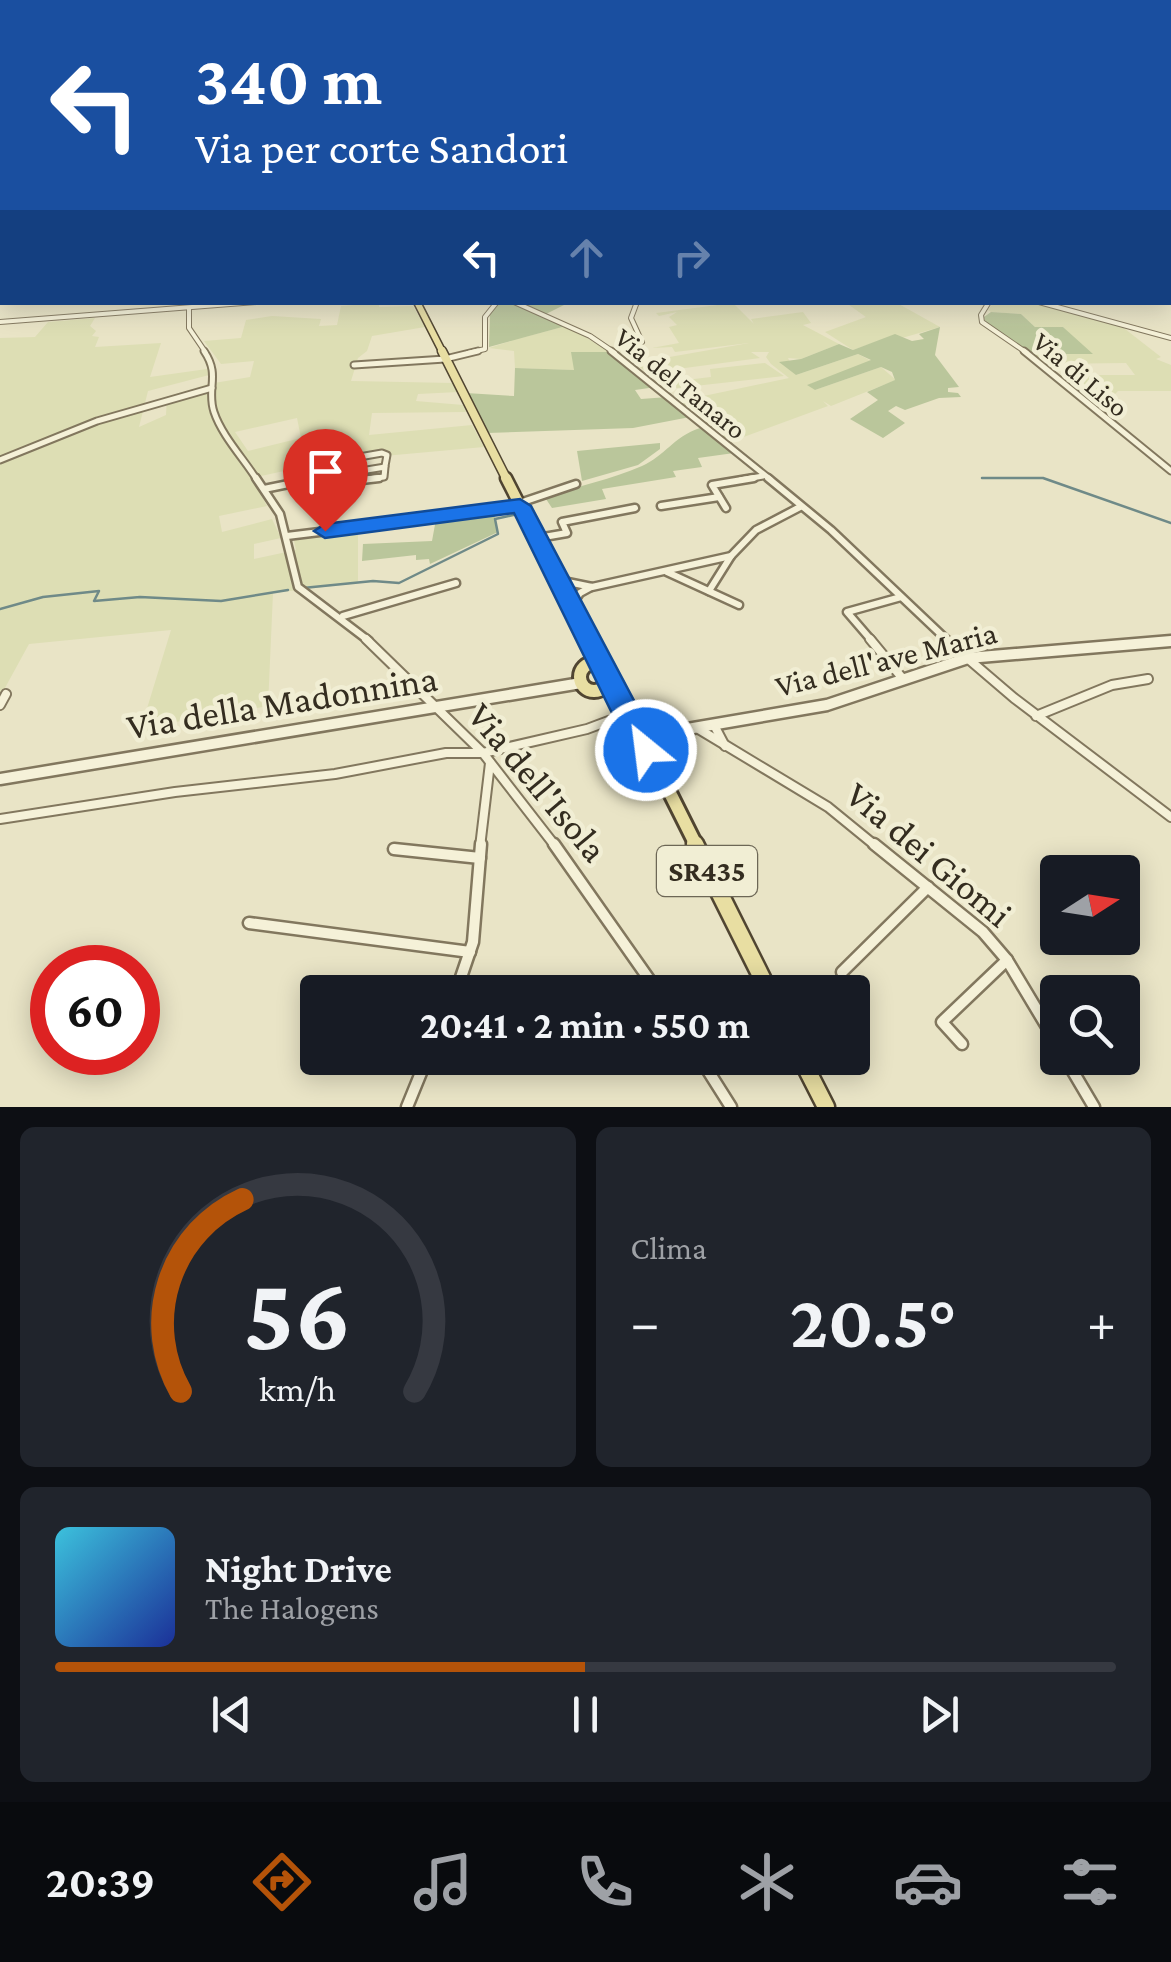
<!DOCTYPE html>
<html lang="it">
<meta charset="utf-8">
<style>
body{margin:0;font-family:"Crimson Pro",serif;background:#20242c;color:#f1f3f6;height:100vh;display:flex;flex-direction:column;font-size:38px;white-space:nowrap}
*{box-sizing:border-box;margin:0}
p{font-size:32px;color:#9ea1a6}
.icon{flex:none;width:55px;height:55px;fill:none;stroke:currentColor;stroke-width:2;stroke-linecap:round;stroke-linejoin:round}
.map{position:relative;height:1107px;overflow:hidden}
.sheet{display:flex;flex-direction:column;gap:20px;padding:20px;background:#0d0f14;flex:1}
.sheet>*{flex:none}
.top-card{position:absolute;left:0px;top:0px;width:1172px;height:305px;box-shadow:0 5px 25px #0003;background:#1a4fa0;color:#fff;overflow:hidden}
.needle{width:65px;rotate:78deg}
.fabs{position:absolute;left:1040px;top:855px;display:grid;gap:20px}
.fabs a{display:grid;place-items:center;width:100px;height:100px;border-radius:10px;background:#171b24;box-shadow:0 5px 25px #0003;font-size:50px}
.speed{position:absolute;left:30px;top:945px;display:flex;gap:20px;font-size:50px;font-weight:700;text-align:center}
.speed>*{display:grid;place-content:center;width:130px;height:130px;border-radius:50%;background:#171b24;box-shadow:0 5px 25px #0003;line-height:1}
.speed .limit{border:15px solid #d22;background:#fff;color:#111}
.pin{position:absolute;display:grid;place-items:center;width:85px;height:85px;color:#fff;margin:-102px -42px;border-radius:50% 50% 50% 0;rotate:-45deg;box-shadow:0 0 10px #0007}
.pin .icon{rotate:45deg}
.me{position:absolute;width:110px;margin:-55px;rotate:331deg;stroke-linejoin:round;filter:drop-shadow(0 0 8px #0008)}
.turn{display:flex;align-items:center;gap:35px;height:210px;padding:0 30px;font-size:45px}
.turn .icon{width:130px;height:130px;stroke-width:2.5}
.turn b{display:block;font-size:70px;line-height:85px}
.lanes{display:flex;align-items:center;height:95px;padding:0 30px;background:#0003;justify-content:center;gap:50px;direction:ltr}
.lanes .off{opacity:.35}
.big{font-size:75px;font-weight:700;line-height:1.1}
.sheet .widget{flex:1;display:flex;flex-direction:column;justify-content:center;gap:15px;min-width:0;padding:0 35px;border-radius:15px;background:#20242c}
.sheet .dial{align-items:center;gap:0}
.dial svg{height:260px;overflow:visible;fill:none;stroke:#363941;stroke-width:7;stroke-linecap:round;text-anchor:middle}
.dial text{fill:#f1f3f6;stroke:none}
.song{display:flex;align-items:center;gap:30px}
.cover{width:120px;height:120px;border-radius:15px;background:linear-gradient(135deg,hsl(190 70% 55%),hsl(230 70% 35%))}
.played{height:10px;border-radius:5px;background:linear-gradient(90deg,#b45309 50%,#363941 50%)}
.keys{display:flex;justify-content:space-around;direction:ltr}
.heat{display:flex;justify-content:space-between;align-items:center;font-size:55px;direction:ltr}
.sheet .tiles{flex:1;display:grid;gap:20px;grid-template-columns:1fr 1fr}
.widget:last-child{grid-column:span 2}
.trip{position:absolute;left:300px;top:975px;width:570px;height:100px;border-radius:10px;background:#171b24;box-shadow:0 5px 25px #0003;font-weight:700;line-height:100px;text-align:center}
.dock{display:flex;height:160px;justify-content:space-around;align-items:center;background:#090b0e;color:#9ea1a6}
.dock .icon{width:70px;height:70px}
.dock .on{color:#b45309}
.dock b{font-size:45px;color:#f1f3f6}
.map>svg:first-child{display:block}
.farmland{fill:#dddeb4;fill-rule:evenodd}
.green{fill:#bac69b}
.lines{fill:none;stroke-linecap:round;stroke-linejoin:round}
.stream{stroke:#6f8a88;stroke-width:2.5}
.minor-far4-casing{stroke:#82775e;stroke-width:6}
.minor-far3-casing{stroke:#82775e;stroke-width:9}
.minor-far2-casing{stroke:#82775e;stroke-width:11}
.minor-far1-casing{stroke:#82775e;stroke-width:12}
.minor-casing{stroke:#82775e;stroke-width:15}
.tertiary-far1-casing{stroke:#82775e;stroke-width:12}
.tertiary-casing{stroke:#82775e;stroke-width:15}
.primary-far4-casing{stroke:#504531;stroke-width:9}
.primary-far3-casing{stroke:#504531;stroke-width:11}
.primary-far2-casing{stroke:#504531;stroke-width:15}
.primary-far1-casing{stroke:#504531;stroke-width:18}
.primary-casing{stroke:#504531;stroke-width:21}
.minor-far4{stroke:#f5f1d8;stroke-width:4}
.minor-far3{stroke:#f5f1d8;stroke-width:5}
.minor-far2{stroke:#f5f1d8;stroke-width:6}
.minor-far1{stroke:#f5f1d8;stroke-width:8}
.minor{stroke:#f5f1d8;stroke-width:10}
.tertiary-far1{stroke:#f5f1d8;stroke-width:8}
.tertiary{stroke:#f5f1d8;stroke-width:10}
.primary-far4{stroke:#e8dea2;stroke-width:6}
.primary-far3{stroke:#e8dea2;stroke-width:8}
.primary-far2{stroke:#e8dea2;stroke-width:10}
.primary-far1{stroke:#e8dea2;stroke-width:12}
.primary{stroke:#e8dea2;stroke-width:16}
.route{fill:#1a73e8;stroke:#114b97;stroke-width:2.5}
.labels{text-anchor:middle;stroke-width:9;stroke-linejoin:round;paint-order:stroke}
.far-street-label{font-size:28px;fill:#342d20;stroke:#f1eed4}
.shield{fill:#f1eed4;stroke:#6d6756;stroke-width:2.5}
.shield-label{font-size:30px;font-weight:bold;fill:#342d20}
.street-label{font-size:32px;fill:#342d20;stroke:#f1eed4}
.near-street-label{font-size:38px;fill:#342d20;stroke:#f1eed4}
</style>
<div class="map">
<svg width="1171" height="1107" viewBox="0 0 1171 1107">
<rect width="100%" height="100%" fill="#e9e4c6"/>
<g class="farmland">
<path d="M845,302L897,303L940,327L902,338L895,335L853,350L825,332L866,317Z"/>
<path d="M379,303V307L413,306L425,327L372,336L367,351L358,358L351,381L453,383L458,392L418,394L416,401L463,405L466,412L372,413L369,435L472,425L484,447L384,456L383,451L312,457V465L252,478L267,506L219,516L222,532L272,519L281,538L254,544V559L296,550L293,536L358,529V583L273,593L268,706L141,728L171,630L29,644L0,697V338L35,337L48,322L95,318L90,326L96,331L92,336L99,337L95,347L161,343L150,377L207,369L209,375L148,391L139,427L166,415L167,397L208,384L250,377L254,361L221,364L204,341L241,338L246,320L272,316L321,319L319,326L337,325L341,306ZM297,418L301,438L248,451L235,432Z"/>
<path d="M733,303L754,324L751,319L803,312L811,323L803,325L839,344L801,359L788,358L796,375L858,354L871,361L808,385L815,390L881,367L896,380L831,406L823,401L828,406L730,442L694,411V407L688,408L680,401L789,378L771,364L766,357L769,352H751L760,358L670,370L671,374L652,377L640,367L647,365V361L749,343L675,352L672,347L652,348L679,343L669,327L677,325L669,317L677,312L659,316L656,313Z"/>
<path d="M993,303H1033L1116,322L1161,357L1156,359L1171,365V391H1118L1109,400L1093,405L1059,375H1135L1126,363L1045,364L1032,354H1091L1063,327H1035L1021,314L991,312L988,310Z"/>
<path d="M566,326L611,352L574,370L515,368L514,351L489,348L511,341H494L518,335L521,338Z"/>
<path d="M765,363L784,376L677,388H665L660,383L711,377L710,369Z"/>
</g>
<g class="green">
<path d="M498,303H568L546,314L566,326L489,347L490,315Z"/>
<path d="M991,312L1021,314L1035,327H1063L1093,354H1032L986,323L984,317Z"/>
<path d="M940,327L935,355L959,387L948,388V392L958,393L961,397L939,398L905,410L896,406L888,411L905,423L883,438L850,419L878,400L867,392L895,380L892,372L881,367L815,390L807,385L871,360L858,354L796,375L779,362L801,359L839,344L853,350L895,334L912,341L924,339L919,334Z"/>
<path d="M571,352H611L656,387L635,390L641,399L668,397L690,417L633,428L487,433L466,393L514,396L515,368L574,370Z"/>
<path d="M700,428L734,453L698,458L702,467L673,471L676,477L602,489L606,499L552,508L546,499C577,485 611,480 642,466C665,456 673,437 700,428Z"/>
<path d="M660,443V449L638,465L582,481L577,451Z"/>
<path d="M494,514L498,532L430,564L429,559L416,560V555L362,561L363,544L432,541L436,519Z"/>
</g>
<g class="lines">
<g class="stream">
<path d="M982,478H1043L1171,523"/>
<path d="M303,588L373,581L399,583L498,534L495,519L522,513"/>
<path d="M0,609L43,597L99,591L94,601L140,597L221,601L288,590"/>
</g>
<g class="minor-far4-casing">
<g id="minor-far4">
<path d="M514,302L590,336L615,353"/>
<path d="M637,302L631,318L642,342"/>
<path d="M989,302L981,315L982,322L1027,353"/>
<path d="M1039,302L1171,338"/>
<path d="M189,308V328L206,353"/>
<path d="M0,322L256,302"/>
<path d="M468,353L485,349V317L497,302"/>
</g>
</g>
<g class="minor-far3-casing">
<g id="minor-far3">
<path d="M204,351C221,376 206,388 214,412C222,436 244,459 257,480"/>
<path d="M611,351L771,480"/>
<path d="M1024,351L1171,471"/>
<path d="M354,365L445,359L478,351"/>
<path d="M0,460L97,421L212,388"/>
<path d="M318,476L319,464L382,453L387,455L385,466"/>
<path d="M318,478L385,467L384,477L359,480"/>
<path d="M308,480L318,478"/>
<path d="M740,480L763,476"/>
</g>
</g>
<g class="minor-far2-casing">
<g id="minor-far2">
<path d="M256,478L280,514L298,587L369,641"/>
<path d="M318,478V485L379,478"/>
<path d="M768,478L831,530L948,641"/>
<path d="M264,489L318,478"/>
<path d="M661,506L719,497"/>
<path d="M726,508L712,485L754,478"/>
<path d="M287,536L499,510L576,484"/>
<path d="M538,538L567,533L562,522L635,508"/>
<path d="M667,572L739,605"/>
<path d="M558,580L592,587L731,556L756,530L800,507"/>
<path d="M709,591L731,556"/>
<path d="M571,606L580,593L591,587"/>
<path d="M343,616L456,583"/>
<path d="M872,641L847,612L901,597"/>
</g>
</g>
<g class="minor-far1-casing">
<g id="minor-far1">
<path d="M366,639L483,753L556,847"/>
<path d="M870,639L903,679"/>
<path d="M945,639L1014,698L1171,817"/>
<path d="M0,705L6,694"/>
<path d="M1036,716L1112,685L1148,679"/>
<path d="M714,725L725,746"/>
<path d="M697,728L828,807L877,847"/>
<path d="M0,819L175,792L335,774L446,753H483L587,729L627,714"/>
<path d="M480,847L490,763"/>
</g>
</g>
<g class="minor-casing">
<g id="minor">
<path d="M554,844L658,992"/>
<path d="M874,844L983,932L1007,960L1058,1045"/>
<path d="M394,849L480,858"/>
<path d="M249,923L470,952"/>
<path d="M842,972L928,887"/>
<path d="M456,992L473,942L481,844"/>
<path d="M962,1044L942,1022L1007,960"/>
<path d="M700,1058L731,1107"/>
<path d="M1065,1058L1094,1107"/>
<path d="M407,1107L427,1058"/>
</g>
</g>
<g class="tertiary-far1-casing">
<path id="tertiary-far1" d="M1165,641H1171"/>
</g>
<g class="tertiary-casing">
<g id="tertiary">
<path d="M664,733L827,705L968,658L1171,641"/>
<path d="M0,779L581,683"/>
</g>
</g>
<g class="primary-far4-casing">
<path id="primary-far4" d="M417,302L443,353"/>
</g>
<g class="primary-far3-casing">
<path id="primary-far3" d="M442,351L507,480"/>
</g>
<g class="primary-far2-casing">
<path id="primary-far2" d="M506,478L589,641"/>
</g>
<g class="primary-far1-casing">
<g id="primary-far1">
<path d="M588,639L601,665"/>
<circle cx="594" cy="677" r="14"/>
<path d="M608,682L635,725"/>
<circle cx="649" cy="729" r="14"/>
<path d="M644,741L697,847"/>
</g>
</g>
<g class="primary-casing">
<g id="primary">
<path d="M695,844L769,992"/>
<path d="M801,1058L826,1107"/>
</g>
</g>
<use href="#minor-far4" class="minor-far4"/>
<use href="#minor-far3" class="minor-far3"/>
<use href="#minor-far2" class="minor-far2"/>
<use href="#minor-far1" class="minor-far1"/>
<use href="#minor" class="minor"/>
<use href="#tertiary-far1" class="tertiary-far1"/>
<use href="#tertiary" class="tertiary"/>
<use href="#primary-far4" class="primary-far4"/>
<use href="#primary-far3" class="primary-far3"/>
<use href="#primary-far2" class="primary-far2"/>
<use href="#primary-far1" class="primary-far1"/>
<use href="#primary" class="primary"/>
</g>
<linearGradient id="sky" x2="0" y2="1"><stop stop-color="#8eb8d6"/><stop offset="0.53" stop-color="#f5f3e5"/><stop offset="1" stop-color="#f5f3e5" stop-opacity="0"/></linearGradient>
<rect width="1171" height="329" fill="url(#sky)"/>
<path class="route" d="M520,499L531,506L638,708L648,712L652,720L649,729L658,733L662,742L657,759L646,763L636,759L629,748L514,513L325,538L314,531L325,524Z"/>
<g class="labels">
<g class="far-street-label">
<text transform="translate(1081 374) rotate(40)" y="10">Via di Liso</text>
<text transform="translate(681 383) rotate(39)" y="10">Via del Tanaro</text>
</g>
<rect class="shield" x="657" y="846" width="100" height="50" rx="8"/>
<g class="shield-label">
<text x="707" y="881">SR435</text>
</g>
<g class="street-label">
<text transform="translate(886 659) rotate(-14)" y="11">Via dell'ave Maria</text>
</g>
<g class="near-street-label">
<text transform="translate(282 702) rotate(-9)" y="13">Via della Madonnina</text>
<text transform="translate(538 782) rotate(50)" y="13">Via dell'Isola</text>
<text transform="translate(929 854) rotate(40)" y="13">Via dei Giomi</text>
</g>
</g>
</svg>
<div class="fabs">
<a><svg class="needle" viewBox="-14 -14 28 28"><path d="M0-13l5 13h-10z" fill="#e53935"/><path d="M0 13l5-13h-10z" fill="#9ea1a6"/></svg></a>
<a><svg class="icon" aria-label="search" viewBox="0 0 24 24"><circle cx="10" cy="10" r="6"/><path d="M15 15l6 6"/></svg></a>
</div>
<div class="speed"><div class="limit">60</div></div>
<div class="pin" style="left:325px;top:531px;background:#d93025"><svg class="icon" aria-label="arrive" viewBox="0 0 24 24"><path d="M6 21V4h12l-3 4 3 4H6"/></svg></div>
<svg class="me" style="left:646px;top:750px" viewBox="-20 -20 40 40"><circle r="17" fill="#1a73e8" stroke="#fff" stroke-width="3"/><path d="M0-11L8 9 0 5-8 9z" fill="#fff"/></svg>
<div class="trip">20:41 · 2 min · 550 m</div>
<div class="top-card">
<div class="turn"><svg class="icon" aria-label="left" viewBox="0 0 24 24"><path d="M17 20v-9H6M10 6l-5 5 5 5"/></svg><div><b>340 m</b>Via per corte Sandori</div></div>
<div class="lanes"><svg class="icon" aria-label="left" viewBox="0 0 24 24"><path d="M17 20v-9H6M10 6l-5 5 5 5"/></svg><svg class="icon off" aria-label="ahead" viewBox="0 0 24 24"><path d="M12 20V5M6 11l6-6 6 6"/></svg><svg class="icon off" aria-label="right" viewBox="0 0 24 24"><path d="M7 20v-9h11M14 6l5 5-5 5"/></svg></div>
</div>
</div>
<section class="sheet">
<div class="tiles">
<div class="widget dial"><svg viewBox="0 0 100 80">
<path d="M14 69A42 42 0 1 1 86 69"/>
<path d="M14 69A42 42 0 0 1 33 10" stroke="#b45309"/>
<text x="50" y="56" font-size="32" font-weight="700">56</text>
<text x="50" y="72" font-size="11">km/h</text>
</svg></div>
<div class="widget"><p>Clima</p>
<div class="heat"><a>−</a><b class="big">20.5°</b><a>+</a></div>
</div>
<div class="widget">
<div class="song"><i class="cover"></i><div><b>Night Drive</b><p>The Halogens</p></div></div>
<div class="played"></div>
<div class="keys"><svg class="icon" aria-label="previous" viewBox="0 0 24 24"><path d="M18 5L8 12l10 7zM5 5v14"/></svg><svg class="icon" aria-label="pause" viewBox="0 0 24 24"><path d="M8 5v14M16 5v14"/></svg><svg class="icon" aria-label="next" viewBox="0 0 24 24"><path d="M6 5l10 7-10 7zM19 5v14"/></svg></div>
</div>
</div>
</section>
<nav class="dock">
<b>20:39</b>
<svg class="icon on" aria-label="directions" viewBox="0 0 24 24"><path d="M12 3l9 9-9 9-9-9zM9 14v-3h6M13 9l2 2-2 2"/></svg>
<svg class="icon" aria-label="music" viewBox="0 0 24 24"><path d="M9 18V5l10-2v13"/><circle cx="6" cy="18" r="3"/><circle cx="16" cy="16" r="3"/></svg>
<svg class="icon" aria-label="phone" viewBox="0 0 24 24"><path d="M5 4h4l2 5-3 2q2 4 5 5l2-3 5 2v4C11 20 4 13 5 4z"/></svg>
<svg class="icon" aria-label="climate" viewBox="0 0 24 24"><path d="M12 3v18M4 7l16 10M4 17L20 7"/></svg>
<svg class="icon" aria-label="car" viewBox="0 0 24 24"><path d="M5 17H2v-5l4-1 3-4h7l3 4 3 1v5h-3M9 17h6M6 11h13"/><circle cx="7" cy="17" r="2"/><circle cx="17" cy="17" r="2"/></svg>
<svg class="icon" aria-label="filters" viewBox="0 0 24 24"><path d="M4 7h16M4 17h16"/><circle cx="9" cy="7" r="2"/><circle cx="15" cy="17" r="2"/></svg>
</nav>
